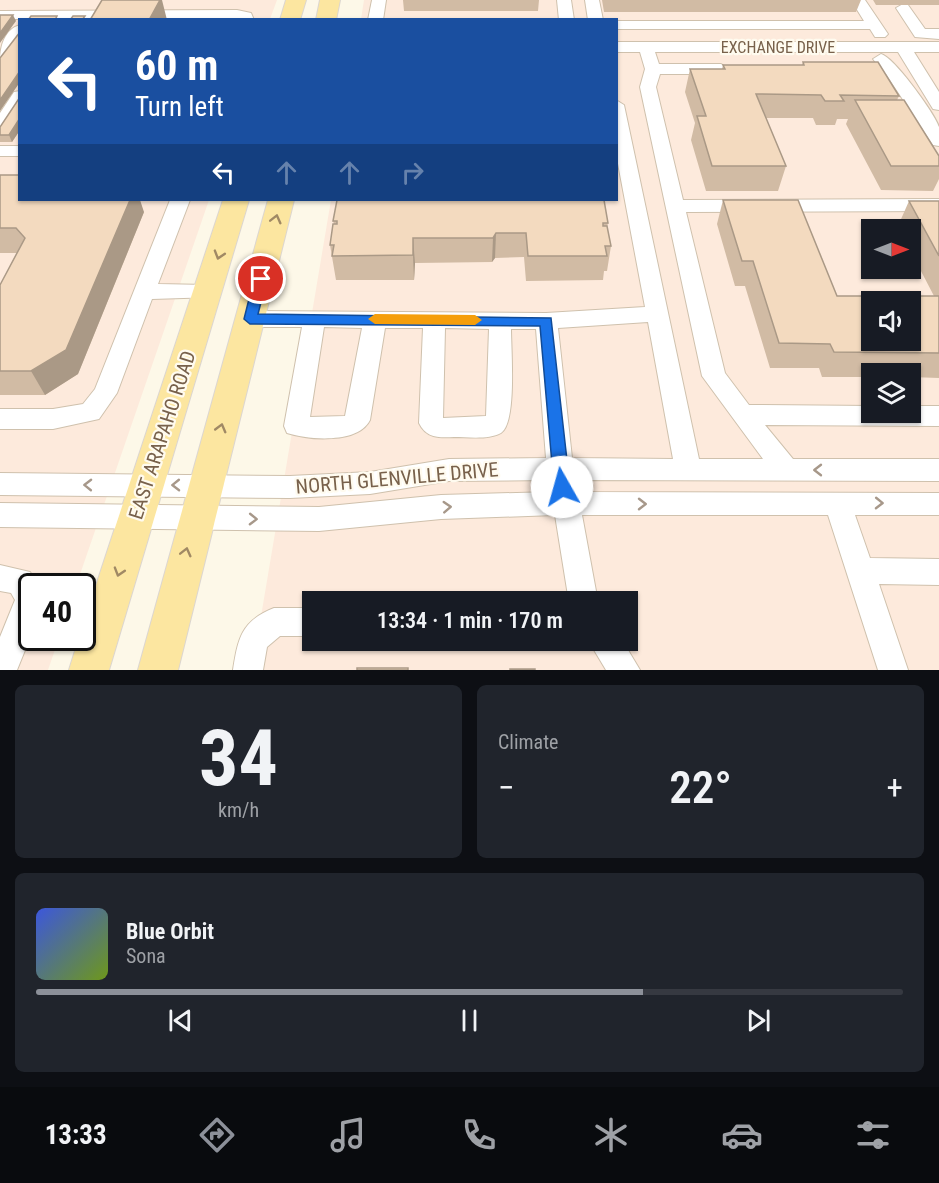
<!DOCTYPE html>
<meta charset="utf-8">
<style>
body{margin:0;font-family:"Roboto Condensed",sans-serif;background:#20242c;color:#f1f3f6;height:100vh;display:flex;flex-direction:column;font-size:22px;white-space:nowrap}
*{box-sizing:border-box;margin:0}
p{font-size:20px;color:#9ea1a6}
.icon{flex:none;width:33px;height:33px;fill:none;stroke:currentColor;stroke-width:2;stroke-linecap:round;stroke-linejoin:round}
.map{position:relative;height:670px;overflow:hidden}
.panel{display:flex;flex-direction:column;gap:15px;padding:15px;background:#0d0f14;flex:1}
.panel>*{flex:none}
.guide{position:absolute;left:18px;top:18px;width:600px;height:183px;border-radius:0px;box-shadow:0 2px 4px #0004;background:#1a4fa0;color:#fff;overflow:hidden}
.needle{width:39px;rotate:90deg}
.controls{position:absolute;left:861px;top:219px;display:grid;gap:12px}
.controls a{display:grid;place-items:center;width:60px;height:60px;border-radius:0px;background:#171b24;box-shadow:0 2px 4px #0004;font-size:30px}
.speed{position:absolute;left:18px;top:573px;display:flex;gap:12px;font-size:30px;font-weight:700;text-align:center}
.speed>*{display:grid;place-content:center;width:78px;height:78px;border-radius:50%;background:#171b24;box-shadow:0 2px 4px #0004;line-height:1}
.speed .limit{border:3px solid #111;border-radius:9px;background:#fff;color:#111}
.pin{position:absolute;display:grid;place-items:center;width:51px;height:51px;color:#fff;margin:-26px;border:3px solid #fff;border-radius:50%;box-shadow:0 2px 6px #0007}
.me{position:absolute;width:66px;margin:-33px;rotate:353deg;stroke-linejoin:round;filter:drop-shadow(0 0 4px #0008)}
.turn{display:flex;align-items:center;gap:21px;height:126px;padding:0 18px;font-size:27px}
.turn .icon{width:78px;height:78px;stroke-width:2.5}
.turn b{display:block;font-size:42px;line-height:51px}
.lanes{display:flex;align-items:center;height:57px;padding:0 18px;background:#0003;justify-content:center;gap:30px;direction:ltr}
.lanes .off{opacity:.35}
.big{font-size:45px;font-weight:600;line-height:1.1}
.panel .card{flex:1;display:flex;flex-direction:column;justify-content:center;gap:9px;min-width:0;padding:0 21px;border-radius:9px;background:#20242c}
.panel .dial{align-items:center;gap:0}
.dial b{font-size:78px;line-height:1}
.song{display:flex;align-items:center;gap:18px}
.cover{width:72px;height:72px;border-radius:9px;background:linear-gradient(135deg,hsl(230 70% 55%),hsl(80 70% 35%))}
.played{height:6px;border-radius:3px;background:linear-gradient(90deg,#8c9099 70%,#363941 70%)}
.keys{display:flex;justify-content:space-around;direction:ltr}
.heat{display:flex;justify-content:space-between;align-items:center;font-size:33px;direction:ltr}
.panel .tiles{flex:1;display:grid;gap:15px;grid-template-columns:1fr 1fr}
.card:last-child{grid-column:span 2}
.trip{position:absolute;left:302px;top:591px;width:336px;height:60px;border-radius:0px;background:#171b24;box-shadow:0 2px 4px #0004;font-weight:600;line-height:60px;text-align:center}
.dock{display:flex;height:96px;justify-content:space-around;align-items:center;background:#090b0e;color:#9ea1a6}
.dock .icon{width:42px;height:42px}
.dock .active{color:#8c9099}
.dock b{font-size:27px;color:#f1f3f6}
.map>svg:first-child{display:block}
.commercial{fill:#fdeadc;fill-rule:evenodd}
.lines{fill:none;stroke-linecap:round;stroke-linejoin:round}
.minor-casing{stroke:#cfc1ad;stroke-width:2}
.major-casing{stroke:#dcd6d0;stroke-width:2}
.minor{fill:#fff;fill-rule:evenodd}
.major{fill:#fce6a0;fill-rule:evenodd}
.wall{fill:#d1bba4}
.shaded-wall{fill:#aa9986}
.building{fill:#f3dabf;stroke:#aa9986;stroke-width:1.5;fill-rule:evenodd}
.oneway{stroke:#a08964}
.oneway2{stroke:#a7988a}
.route{fill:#1a73e8;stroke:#114b97;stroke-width:1.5}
.slow{fill:#f59e0b}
.labels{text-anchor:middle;stroke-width:4.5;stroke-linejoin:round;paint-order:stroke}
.far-street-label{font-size:16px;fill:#78614b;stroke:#fffbef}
.street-label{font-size:20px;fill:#78614b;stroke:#fffbef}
</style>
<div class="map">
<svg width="939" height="670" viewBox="0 0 939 670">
<rect width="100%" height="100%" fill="#fdf8e8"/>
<g class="commercial">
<path d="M0,0H277L270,19L20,20V200H209L76,586H32V638H59L48,670H0Z"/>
<path d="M364,0H939V670H252L331,200H616V20L361,19ZM872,230H910V268H872ZM872,302H910V340H872ZM872,374H910V412H872ZM312,602H627V640H312Z"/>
</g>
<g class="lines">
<g class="minor-casing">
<g id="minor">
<path d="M372,0H386L383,20H368Z"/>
<path d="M557,0H571L574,20H559Z"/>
<path d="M585,0H599L603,20H588Z"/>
<path d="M851,0H865L888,34L885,37H875L870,29H616V21H864Z"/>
<path d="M903,4L908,5L925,29H939V39L915,37L896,8Z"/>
<path d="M237,10L251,13L254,20L0,19V11Z"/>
<path d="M20,25C20,38 15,56 0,60C0,46 5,29 20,25Z"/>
<path d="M616,42H939V52H914L939,92V110L933,109L898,52H655L659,64H721L729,69L721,74H660L656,87L683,200L939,199V211L686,212L725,373L749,405L872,406V412H910V406H939V426L765,425L793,459H939V481L575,480L577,492L939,493V515H855L870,558L939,559V585L879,584L908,670H878L828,515H582L598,602H569L555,515L441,519L319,531L0,527V503L319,507L441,495L551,492L549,480L449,481L370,494L290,498L0,495V473L290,476L370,472L449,459L546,458L536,329H511C511,349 517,423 501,433C489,440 467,437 454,437C439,438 426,438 419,423L423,328H385L370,420C358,444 309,440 287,433L284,426L302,327H251L243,325L240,319L243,313L251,311L546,313L645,307L616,153V100L624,105L699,459H763L702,376L640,87L645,69L640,52H616ZM648,322L673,459L572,458L558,328ZM324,327L362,328L345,416L310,417ZM445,328L489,329L486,416L443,418Z"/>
<path d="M881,54C894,57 935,114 939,127C939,133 939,141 939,146L933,145L886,74H853L845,69L853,64H877L873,59Z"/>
<path d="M20,91V110L6,130L0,131V113L14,92Z"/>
<rect x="0" y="146" width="20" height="10"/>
<path d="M170,200H190L158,284L207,285L215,287L218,292L215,297L152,299L117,393L99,419L53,429H0V409H53L83,404L95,389Z"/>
<path d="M0,565L30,572L39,586H32V633L17,670H0V637L15,600L11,593L0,591Z"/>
<path d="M274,608H312V636H280L267,647L263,670H233C238,639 241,621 274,608Z"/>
<path d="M588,640H622L640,670H606Z"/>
</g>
</g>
<g class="major-casing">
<g id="major">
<path d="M286,0H306L300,20H280Z"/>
<path d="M320,0H340L336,20H316Z"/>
<path d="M223,200H249L109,670H69L79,638H82V628Z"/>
<path d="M268,200H294L178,670H138Z"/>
</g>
</g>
<use href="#minor" class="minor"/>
<use href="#major" class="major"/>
</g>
<g class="wall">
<path d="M403,0H539L538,11H404Z"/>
<path d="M602,0H861L856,12H604Z"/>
<path d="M873,0H939V5H876Z"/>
<path d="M803,62L899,96L897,100L939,156V179L933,191L881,190L846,124L848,119H837L835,125H816L813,118H766L786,166L778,191H706L691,140L695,123L685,92L690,69H722L723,65H802Z"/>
<path d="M20,97V130L12,142H0V127Z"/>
<path d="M0,175L144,212L78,374L45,395H0V285L17,253H0Z"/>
<path d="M723,200L837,296H934L910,250V230H900L898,226L909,201H939V378L910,377V374H872V377H822L819,368H770L745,286H735L717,224Z"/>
<path d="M333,221L608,223L607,227L611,246L607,271H604L603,280L526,281L524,257L495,258L492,262L415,263L414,280H336L330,245L334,224Z"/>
</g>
<g class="shaded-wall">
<path d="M160,0H162L167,20H149Z"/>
<path d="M13,15L16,21L0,43V33Z"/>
<path d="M20,71V82L0,111V100Z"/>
<path d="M20,118V130L12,142L9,135Z"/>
<path d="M130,200H140L144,212L78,374L45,395L31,371Z"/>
<path d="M496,233L495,258L492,262L493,238Z"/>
<path d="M413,238L415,263L414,280L413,255Z"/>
</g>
<g class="building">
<path d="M102,0H160L149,20H90Z"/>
<path d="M0,15H13L0,33Z"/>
<path d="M31,16H57L55,20H28Z"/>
<path d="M73,16H85L82,20H70Z"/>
<path d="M20,32V71L0,100V58Z"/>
<path d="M803,62H878L899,96L840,95L844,101H825L821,95L756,94L786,166H712L697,116H706L690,69H725L723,65H804Z"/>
<path d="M20,97V118L9,135H0V127Z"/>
<path d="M855,100H904L939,156V166H891Z"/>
<path d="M0,175H20V200H130L66,350L31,371H0V285L25,238L16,228H0Z"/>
<path d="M337,200H604L608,223H603V226H607L611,246H605L607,256H528L526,233H496L493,238H413V255L332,256L334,245H330L333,224H337V221H333Z"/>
<path d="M723,200H798L837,296H939V353L834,352L830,344L779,343L753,261H742ZM872,302H910V340H872Z"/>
<path d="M909,201H939V256Z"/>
<rect x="357" y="668" width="51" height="2"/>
<rect x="510" y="669" width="25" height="1"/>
</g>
<defs><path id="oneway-chevron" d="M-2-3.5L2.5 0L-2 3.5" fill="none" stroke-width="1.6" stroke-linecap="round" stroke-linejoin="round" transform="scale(1.5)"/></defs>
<g class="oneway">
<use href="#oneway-chevron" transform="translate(276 219) rotate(-76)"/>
<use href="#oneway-chevron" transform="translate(219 255) rotate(107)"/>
<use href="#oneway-chevron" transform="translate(221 428) rotate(-75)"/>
<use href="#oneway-chevron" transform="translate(186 552) rotate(-76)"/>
<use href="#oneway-chevron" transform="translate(119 572) rotate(107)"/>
</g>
<g class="oneway2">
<use href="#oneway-chevron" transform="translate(818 470) rotate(-180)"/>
<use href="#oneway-chevron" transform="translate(88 485) rotate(-179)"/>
<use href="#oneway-chevron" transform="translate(176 485) rotate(179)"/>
<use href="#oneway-chevron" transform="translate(879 503) rotate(1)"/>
<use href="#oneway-chevron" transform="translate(642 504)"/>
<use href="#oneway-chevron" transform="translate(447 507) rotate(-3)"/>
<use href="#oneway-chevron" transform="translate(253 519) rotate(1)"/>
</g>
<path class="route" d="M261,275L267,279L258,314L551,318L570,487L568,491H557L554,487L540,326L250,324L244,319L254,279Z"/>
<path class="slow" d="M375,314L475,315L482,320L475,325L375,324L368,319Z"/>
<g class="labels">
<g class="far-street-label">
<text x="778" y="53">EXCHANGE DRIVE</text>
</g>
<g class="street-label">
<text transform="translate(162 435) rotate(-72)" y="7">EAST ARAPAHO ROAD</text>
<text transform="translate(397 478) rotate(-5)" y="7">NORTH GLENVILLE DRIVE</text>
</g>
</g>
</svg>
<div class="controls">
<a><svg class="needle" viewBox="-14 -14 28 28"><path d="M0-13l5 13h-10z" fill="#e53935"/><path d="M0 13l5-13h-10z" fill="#9ea1a6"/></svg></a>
<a><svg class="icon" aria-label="sound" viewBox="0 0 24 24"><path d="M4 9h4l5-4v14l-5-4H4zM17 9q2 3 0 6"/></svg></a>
<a><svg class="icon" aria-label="layers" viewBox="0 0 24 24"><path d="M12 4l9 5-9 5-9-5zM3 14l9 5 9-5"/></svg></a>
</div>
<div class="speed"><div class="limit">40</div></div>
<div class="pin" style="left:261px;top:279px;background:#d93025"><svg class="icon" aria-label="arrive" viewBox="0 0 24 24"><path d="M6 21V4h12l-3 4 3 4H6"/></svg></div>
<svg class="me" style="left:562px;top:487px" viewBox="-20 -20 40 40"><circle r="19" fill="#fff"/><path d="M0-13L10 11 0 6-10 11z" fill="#1a73e8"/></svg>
<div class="trip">13:34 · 1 min · 170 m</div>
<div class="guide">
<div class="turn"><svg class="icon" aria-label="left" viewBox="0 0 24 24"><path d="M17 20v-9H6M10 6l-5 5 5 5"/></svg><div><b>60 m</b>Turn left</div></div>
<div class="lanes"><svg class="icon" aria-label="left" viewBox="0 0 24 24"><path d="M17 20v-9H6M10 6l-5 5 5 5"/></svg><svg class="icon off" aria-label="ahead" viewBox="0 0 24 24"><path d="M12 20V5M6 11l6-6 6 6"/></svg><svg class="icon off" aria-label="ahead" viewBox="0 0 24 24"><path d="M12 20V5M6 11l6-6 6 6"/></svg><svg class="icon off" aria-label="right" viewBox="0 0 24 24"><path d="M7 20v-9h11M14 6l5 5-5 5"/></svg></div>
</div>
</div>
<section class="panel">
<div class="tiles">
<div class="card dial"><b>34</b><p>km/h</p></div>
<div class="card"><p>Climate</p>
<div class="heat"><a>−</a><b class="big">22°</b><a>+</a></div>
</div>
<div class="card">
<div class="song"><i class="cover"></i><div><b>Blue Orbit</b><p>Sona</p></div></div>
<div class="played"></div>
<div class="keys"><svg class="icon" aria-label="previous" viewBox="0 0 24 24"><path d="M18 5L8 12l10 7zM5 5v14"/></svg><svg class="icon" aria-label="pause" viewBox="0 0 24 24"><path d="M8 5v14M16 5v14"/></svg><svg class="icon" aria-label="next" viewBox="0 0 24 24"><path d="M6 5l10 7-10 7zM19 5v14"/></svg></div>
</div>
</div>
</section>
<nav class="dock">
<b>13:33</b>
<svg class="icon active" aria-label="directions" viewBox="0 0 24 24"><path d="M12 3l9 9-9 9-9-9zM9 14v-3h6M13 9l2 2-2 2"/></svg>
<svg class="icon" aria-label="music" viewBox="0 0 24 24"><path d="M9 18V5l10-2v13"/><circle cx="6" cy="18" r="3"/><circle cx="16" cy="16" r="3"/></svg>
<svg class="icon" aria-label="phone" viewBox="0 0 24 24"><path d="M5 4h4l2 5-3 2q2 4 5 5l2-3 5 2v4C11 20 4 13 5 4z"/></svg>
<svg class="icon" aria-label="climate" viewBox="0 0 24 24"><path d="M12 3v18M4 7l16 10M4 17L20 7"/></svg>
<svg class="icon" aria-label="car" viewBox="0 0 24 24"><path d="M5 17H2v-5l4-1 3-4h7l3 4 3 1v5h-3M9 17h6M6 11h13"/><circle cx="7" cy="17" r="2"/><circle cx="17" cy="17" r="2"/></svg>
<svg class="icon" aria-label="filters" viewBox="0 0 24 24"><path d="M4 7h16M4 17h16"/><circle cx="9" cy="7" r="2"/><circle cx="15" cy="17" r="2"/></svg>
</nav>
